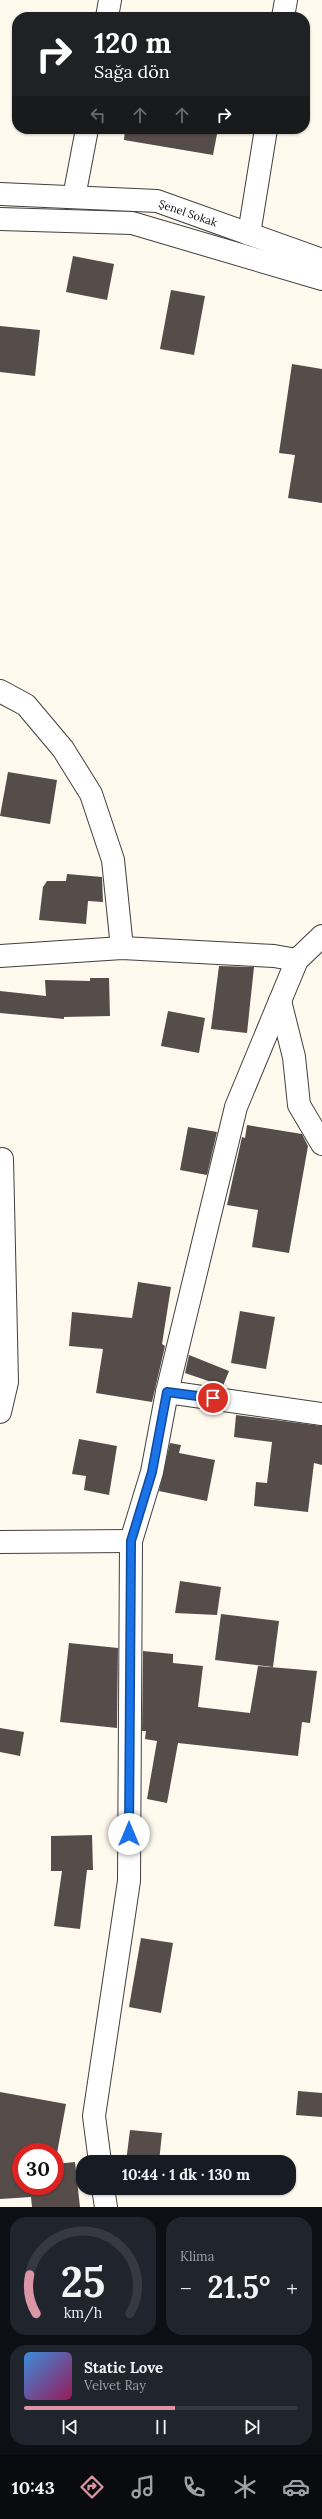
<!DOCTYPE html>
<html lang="tr">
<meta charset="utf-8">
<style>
body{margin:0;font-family:Lora,serif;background:#20242c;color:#f1f3f6;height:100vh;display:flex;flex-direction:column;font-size:15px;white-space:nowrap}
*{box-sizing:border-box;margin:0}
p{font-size:13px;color:#9ea1a6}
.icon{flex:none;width:22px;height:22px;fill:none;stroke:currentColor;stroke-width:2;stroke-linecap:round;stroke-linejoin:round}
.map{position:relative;height:2207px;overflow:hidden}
.drawer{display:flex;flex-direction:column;gap:10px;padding:10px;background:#0d0f14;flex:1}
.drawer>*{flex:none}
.top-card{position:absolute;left:12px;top:12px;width:298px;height:122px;border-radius:16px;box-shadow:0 1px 3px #0004;background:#202124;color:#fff;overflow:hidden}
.speed{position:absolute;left:12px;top:2143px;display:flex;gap:8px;font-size:20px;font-weight:700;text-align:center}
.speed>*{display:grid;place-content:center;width:52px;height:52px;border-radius:50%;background:#171b24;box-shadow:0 1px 3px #0004;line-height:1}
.speed .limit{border:6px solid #d22;background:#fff;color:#111}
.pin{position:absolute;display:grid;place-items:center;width:34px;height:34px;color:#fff;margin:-17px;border:2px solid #fff;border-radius:50%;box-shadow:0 1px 4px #0007}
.me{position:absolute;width:44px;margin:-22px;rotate:0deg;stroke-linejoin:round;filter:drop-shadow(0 0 3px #0008)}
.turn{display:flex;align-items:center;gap:14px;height:84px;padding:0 16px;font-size:18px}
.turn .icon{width:52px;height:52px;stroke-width:2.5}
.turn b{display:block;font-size:28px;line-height:34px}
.lanes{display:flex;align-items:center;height:38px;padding:0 16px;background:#0003;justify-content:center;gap:20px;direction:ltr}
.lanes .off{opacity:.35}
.big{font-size:30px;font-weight:800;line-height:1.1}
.drawer .tile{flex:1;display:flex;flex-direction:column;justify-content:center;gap:6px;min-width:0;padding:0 14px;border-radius:16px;background:#20242c}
.drawer .dial{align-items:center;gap:0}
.dial svg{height:104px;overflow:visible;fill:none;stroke:#363941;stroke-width:7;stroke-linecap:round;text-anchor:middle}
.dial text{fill:#f1f3f6;stroke:none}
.song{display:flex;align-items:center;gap:12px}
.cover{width:48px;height:48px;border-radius:6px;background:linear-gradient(135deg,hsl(210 70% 55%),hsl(330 70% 35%))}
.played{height:4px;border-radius:2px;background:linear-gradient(90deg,#db95a5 55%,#363941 55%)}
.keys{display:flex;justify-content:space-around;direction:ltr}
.heat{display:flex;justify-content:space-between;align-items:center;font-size:22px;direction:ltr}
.drawer .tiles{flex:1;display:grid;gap:10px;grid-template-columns:1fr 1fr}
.tile:last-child{grid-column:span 2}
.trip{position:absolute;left:76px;top:2155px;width:220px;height:40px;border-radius:16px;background:#171b24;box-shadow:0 1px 3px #0004;font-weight:800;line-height:40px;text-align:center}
.tabs{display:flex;height:64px;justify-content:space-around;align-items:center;background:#090b0e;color:#9ea1a6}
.tabs .icon{width:28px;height:28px}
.tabs .selected{color:#db95a5}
.tabs b{font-size:18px;color:#f1f3f6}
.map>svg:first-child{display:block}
.building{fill:#564c49;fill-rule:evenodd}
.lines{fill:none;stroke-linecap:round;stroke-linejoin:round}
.minor-casing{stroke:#404040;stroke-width:24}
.minor{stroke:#fff;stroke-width:22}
.route-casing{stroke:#114b97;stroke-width:10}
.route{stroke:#1a73e8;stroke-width:7}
.labels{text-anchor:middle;stroke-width:4;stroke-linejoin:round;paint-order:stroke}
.street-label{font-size:11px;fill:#0d0d0d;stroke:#fff}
</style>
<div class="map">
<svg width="322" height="2207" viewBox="0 0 322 2207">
<rect width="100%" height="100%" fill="#fff9ee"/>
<g class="building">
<path d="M125,129H218L213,155L124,140Z"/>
<path d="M73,256L114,264L107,300L66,292Z"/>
<path d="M171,290L205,296L194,355L160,349Z"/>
<path d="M0,326L40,330L35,376L0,372Z"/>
<path d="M292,364L322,369V503L288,498L295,455L279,453Z"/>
<path d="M8,772L57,780L50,824L0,816Z"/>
<path d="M67,874L102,877L103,902L88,901L86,924L39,920L43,887L47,881H66Z"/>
<path d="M219,966L254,967L247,1033L211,1029Z"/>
<path d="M90,978H109L110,1016L64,1017V1019L0,1013V991L46,996L45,980L90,981Z"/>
<path d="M168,1011L205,1018L199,1053L161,1046Z"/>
<path d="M247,1125L302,1134L308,1146L289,1253L252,1247L258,1210L227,1205L242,1137L245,1138Z"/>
<path d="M188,1127L217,1132L207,1175L180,1170Z"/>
<path d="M138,1282L171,1287L162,1344L165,1346L152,1402L96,1393L103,1349L69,1346L72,1312L132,1318Z"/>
<path d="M240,1311L275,1317L266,1369L231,1363Z"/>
<path d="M189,1355L229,1371L223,1386L185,1373Z"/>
<path d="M236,1415L322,1426V1465L314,1463L308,1512L254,1506L256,1482L267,1483L272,1442L234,1437Z"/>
<path d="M79,1439L117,1446L109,1495L84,1490L86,1476L72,1474Z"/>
<path d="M170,1443L181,1445L179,1453L215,1460L207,1501L159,1491Z"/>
<path d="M180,1581L221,1587L217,1615L175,1613Z"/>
<path d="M221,1614L279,1621L273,1667L215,1660Z"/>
<path d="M69,1643L118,1648L117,1728L60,1722Z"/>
<path d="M143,1651L173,1654V1663L203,1666L198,1707L250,1713L258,1666L317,1671L310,1723L302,1722L298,1756L178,1743L167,1803L147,1799L157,1741L145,1739L146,1731H142Z"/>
<path d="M0,1728L24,1732L20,1756L0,1752Z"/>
<path d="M92,1835L93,1870H87L80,1929L54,1926L62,1871H51V1836Z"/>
<path d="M141,1938L173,1943L161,2013L129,2007Z"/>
<path d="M298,2091L322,2093V2117L296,2115Z"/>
<path d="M0,2092L66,2104L55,2164L75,2162L80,2207H32L31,2197L0,2199ZM21,2152H55V2186H21Z"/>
<path d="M130,2130L162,2133L159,2162H126Z"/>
</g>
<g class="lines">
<g class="minor-casing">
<g id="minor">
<path d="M107,17L110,0"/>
<path d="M283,17L286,0"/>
<path d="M0,194L157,201L322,260"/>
<path d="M74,197L87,129"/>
<path d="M0,219L132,223L322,279"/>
<path d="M249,234L266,129"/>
<path d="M0,691L26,705L63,749L91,794L113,860L122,948"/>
<path d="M0,956L122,948L274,956L297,960"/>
<path d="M280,1001L294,1057L299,1105L322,1144"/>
<path d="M167,1392L322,1414"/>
<path d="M0,1412L7,1382L2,1159"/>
<path d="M0,1542L131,1541"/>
<path d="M100,2162L94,2116L129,1881L131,1541L152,1472L167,1392L236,1107L297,960L322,936"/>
<path d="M103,2188L106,2207"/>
</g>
</g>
<use href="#minor" class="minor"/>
</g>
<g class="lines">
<g class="route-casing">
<path id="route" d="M129,1834L131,1541L152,1472L167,1392L213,1398"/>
</g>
<use href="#route" class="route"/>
</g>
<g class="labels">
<g class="street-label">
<text transform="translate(188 213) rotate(19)" y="4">Şenel Sokak</text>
</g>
</g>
</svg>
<div class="speed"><div class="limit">30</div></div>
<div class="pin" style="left:213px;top:1398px;background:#d93025"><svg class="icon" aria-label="arrive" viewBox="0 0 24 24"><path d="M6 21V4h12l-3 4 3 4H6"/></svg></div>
<svg class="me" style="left:129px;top:1834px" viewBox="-20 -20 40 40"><circle r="19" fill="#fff"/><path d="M0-13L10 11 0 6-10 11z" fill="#1a73e8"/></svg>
<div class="trip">10:44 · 1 dk · 130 m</div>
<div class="top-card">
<div class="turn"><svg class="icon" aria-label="right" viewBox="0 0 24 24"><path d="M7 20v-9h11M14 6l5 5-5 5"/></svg><div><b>120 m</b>Sağa dön</div></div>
<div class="lanes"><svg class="icon off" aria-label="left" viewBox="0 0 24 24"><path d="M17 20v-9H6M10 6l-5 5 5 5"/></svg><svg class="icon off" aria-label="ahead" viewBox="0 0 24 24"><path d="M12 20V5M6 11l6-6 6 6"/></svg><svg class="icon off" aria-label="ahead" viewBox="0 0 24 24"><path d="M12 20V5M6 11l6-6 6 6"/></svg><svg class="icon" aria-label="right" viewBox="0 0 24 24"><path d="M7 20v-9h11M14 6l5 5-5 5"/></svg></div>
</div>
</div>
<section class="drawer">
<div class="tiles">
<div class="tile dial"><svg viewBox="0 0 100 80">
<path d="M14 69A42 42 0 1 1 86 69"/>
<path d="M14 69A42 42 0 0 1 9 39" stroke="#db95a5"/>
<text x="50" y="56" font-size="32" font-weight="700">25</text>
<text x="50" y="72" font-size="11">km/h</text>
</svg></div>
<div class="tile"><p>Klima</p>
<div class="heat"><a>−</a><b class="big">21.5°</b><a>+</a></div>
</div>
<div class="tile">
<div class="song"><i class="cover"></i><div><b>Static Love</b><p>Velvet Ray</p></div></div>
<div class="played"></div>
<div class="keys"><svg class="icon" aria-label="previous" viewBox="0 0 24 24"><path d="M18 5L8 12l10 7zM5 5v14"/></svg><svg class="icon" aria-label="pause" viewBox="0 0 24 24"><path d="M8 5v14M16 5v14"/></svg><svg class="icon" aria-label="next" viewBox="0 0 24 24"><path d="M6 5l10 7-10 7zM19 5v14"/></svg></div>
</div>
</div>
</section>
<nav class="tabs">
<b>10:43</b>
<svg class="icon selected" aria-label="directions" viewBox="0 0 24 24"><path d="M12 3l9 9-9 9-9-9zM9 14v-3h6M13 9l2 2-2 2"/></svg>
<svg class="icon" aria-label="music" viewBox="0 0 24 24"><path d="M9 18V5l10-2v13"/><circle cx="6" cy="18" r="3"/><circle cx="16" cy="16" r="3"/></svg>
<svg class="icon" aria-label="phone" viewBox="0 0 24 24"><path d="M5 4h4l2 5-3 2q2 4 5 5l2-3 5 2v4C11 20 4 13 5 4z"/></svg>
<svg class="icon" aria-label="climate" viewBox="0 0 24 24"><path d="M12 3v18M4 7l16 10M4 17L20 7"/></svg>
<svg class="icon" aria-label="car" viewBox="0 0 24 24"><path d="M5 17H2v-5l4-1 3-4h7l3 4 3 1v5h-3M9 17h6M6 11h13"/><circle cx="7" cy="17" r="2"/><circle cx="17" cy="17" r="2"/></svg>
</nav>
